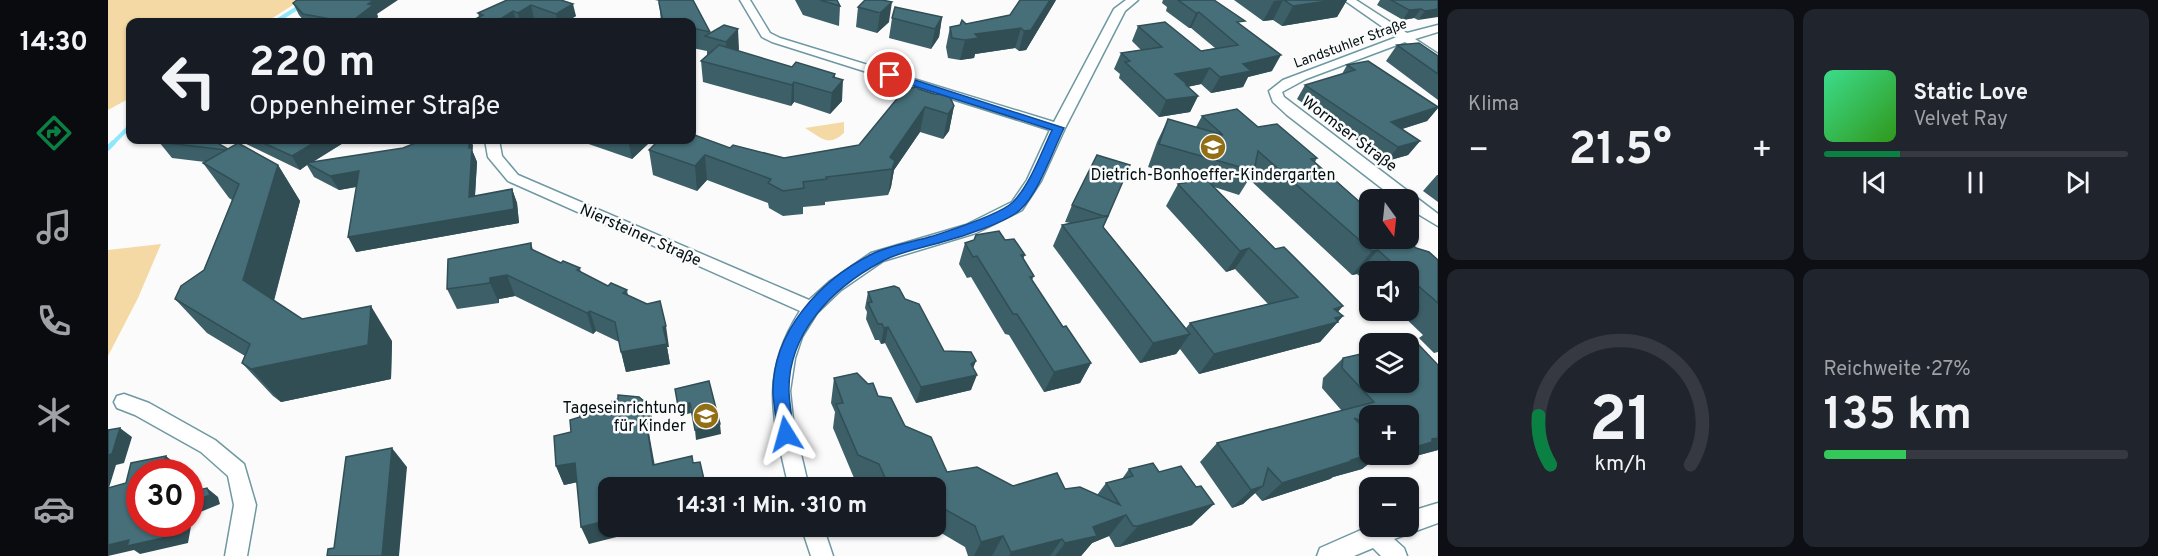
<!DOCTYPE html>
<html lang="de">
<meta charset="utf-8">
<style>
body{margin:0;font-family:Overpass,sans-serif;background:#20242c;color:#f1f3f6;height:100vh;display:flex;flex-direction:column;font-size:22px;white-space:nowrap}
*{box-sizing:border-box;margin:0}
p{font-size:20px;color:#9ea1a6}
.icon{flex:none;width:33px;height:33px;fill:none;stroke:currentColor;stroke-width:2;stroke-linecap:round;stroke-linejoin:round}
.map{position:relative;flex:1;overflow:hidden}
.details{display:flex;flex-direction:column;gap:9px;padding:9px;background:#0d0f14;width:720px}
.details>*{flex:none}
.top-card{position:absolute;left:18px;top:18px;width:570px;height:126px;border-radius:12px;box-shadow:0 2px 4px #0004;background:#171b24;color:#f1f3f6;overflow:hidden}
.needle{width:39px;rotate:165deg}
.buttons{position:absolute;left:1251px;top:189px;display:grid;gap:12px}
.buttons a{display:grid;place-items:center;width:60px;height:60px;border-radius:12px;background:#171b24;box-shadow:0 2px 4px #0004;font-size:30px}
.speed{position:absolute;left:18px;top:459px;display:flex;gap:12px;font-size:30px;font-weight:700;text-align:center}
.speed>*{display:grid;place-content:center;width:78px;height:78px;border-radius:50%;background:#171b24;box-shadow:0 2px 4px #0004;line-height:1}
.speed .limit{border:9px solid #d22;background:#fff;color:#111}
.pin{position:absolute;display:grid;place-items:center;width:51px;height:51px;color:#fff;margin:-26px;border:3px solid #fff;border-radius:50%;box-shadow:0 2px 6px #0007}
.me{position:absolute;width:66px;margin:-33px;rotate:352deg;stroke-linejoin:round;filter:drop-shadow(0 0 4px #0008)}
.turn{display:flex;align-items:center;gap:21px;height:126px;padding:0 24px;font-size:27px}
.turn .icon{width:78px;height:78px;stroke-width:2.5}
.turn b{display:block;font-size:42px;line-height:51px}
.big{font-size:45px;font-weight:700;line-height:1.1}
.details .card{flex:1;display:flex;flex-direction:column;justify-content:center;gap:9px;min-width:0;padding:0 21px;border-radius:12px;background:#20242c}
.details .dial{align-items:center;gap:0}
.dial svg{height:156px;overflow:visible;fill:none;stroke:#363941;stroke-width:7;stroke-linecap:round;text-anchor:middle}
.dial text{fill:#f1f3f6;stroke:none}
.song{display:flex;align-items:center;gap:18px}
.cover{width:72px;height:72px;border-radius:9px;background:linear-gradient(135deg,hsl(150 70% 55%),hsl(110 70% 35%))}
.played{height:6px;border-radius:3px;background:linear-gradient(90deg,#0b8043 25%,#363941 25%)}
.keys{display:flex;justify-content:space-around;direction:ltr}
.heat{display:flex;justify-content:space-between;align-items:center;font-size:33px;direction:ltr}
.charge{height:9px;border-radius:4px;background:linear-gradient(90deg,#34c759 27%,#363941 0)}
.details .tiles{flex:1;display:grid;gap:9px;grid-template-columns:repeat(2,1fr)}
.trip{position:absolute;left:490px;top:477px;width:348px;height:60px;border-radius:12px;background:#171b24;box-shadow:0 2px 4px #0004;font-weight:700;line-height:60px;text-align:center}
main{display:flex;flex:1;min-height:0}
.tab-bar{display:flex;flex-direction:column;width:108px;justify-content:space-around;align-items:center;background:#090b0e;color:#9ea1a6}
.tab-bar .icon{width:42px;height:42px}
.tab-bar .active{color:#0b8043}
.tab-bar b{font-size:27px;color:#f1f3f6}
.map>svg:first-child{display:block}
.green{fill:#f4d9a4}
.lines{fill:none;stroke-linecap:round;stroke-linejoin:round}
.stream-far1{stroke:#90e7fc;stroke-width:4}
.stream{stroke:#90e7fc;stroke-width:5}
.minor-casing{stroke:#6e98a2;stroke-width:3}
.minor{fill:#fff;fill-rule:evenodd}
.wall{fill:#3c5f68;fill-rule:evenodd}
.shaded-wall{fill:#314e55}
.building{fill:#466f79;stroke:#314e55;stroke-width:1.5}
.route{fill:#1a73e8;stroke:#114b97;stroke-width:1.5}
.labels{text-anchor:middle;stroke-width:5;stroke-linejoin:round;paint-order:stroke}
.far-street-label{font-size:14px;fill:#020f13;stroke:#fbfbfb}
.street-label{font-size:16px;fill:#020f13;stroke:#fbfbfb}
.poi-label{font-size:16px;fill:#020f13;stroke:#fbfbfb}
</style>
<main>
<nav class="tab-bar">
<b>14:30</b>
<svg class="icon active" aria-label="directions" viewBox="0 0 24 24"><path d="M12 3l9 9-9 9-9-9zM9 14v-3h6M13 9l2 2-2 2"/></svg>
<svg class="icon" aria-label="music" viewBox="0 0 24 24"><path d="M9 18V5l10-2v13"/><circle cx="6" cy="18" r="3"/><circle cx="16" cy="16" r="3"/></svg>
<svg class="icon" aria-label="phone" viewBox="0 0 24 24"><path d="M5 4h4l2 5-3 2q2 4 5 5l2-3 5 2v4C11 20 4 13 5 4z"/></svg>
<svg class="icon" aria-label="climate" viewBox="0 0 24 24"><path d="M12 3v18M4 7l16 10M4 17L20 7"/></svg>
<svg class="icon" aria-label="car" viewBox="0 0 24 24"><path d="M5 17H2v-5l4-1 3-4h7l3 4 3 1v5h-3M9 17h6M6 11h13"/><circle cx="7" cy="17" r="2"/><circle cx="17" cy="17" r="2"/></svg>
</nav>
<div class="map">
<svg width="1330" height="556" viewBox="0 0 1330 556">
<rect width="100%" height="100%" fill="#fbfbfb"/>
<g class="green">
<path d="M0,0H193L158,22H22V98L0,110Z"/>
<path d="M736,122V133C719,148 713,137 697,128Z"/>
<path d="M53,244L30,298L0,356V250Z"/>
</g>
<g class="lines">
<g class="stream-far1">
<path d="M167,22L202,0"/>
<path d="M4,144L22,126"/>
</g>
<path class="stream" d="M0,148L5,143"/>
<g class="minor-casing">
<g id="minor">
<path d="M632,0H642L662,33L672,38L946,122L1006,9L1018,0H1030L1017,11L957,128L933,181L914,210L868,233L775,261L733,290L709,313L694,337L687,358L682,391L685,420L701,488H681C665,418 651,375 692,311L400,181L380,157L377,140H391L394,156L410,175L701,300L721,282L763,253L858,225L904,202L919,180L942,130L664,42L654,37Z"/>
<path d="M1236,0H1248L1299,33L1330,25V32L1307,39L1330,54V63L1297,42L1198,79L1174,92L1176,97L1330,214V226L1300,208V200H1289L1179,115L1165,102L1161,91L1175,80L1289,37Z"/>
<path d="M16,394L41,403L107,440L136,464L148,505L139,556H117L126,505L120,476L93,452L27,415L9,408L6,402L9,396Z"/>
<path d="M1330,503V523L1286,539L1296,548L1299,556H1273L1265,548L1246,556H1209L1212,548L1262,526H1300V512Z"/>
<path d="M693,526H715L725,556H703Z"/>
</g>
</g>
<use href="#minor" class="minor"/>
</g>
<g class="wall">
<path d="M453,0L468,16L458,22H439L426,18L418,22H362L371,17L370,13Z"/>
<path d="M547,0H585L602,33L631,49L630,51L684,67L727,74V78L734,101L722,114L686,102L683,106L595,82L593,61L599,56V51L584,48V22H553L551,1Z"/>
<path d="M687,0H729L732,6L731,26L695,15Z"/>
<path d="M757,0L781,22L769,33L748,27L750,7Z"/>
<path d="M948,0L918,50L911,51L907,48L867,54L866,58L852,60L840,58L838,47L842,27L902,15Z"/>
<path d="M1055,0H1106L1134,26L1164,71L1140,77L1135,87L1103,93L1093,84L1079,87L1090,96L1082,112L1051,117L1011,78L1012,74L1006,69L1013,53L1033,50L1024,41L1030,26L1093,51L1107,48L1083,28H1081L1058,11L1059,7L1054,3Z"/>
<path d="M1126,0H1239L1229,17L1174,26L1165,20L1155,21Z"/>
<path d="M1272,0H1330L1310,20L1306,18L1295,20L1269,5Z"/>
<path d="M185,3L269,14L270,17L264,22H197L191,15Z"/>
<path d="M834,17L831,37L823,49L781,38L784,18Z"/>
<path d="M1289,45L1330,56V100L1278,61Z"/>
<path d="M1239,65L1330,108L1319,121L1294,129L1312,141L1300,155L1279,161L1189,99L1197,85L1234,74Z"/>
<path d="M811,89L846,106L841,131L835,139L812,132L786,170L783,187L780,195L717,202V205L695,207V214L675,216L661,208L660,203L599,180L589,191L545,175L541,150L622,148L676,158L751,145Z"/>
<path d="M1094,116L1150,127L1209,158L1207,162L1262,211L1308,248L1330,260V352L1326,353L1311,338L1315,335L1289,310H1300V272H1262V285L1249,274L1244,275L1141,179L1131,195L1106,187L1235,316L1212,342L1091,374L1072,349L1068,354L1032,363L945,246L954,225L962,223L957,222L964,205L989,155L995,227L1078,328L1082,323L1160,304L1127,269L1118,272L1058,206L1070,184L1087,181L1040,167L1049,142L1060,119L1088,127Z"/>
<path d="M130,140H240L205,162L365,145L364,150L369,162L367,196L404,189L409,203L411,223L248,252V187L231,190L206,177L199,165L192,170Z"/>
<path d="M469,140H542V142L524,159Z"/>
<path d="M51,142L120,149L170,165L192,201L166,301L194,319L284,341L283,379L173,402L165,396L134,363L137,356L99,333L67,299L96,270L124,200L121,198L95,163L97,162L64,158Z"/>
<path d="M1329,175H1330V202L1315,191Z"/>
<path d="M897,240L917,255L915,259L926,276L924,280L955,327L983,363L972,383L936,392L901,335L897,334L863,277L859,278L851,264L857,243Z"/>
<path d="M423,243L425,250L453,263L472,268L473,273L500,286L519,290L520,295L561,347H559L562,364L518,372L511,342L488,331L485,334L407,296L391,299V303L349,309L339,289Z"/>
<path d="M760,292L797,299L836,351L865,368L863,390L808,403L777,343L773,344L771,340H767L758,319L759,312L757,308Z"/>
<path d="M1235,358L1330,365V450L1304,457L1300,461L1286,465L1269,457L1254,469L1225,477L1222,479L1154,501L1147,493L1135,504L1124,508L1092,462L1109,443L1234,411L1214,388L1215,378ZM1262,416H1300V454H1262Z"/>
<path d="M726,378L770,396L839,472L905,486L957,489L989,495L998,483L1014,479L1021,469L1084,525L1011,547H1007L1001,536L984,543L973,556H860L857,547L823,527L801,532L798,526H828V488H766L746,478L725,428L727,412L723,403Z"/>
<path d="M543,413L548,432L541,433L481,544L469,482L456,485L448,466L463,432L462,420Z"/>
</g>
<g class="shaded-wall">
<path d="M266,0H290L269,14L270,17L264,22H243L260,4Z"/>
<path d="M942,0H948L918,50L911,51L916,31Z"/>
<path d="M1175,0L1165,20L1155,21L1166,1Z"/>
<path d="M1226,0H1239L1229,17L1174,26L1185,6Z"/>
<path d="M784,2L781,22L769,33L772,13Z"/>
<path d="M465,4L468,16L458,22H450L448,14Z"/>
<path d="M423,5L426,18L418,22H412L410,13Z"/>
<path d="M1313,9L1306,18L1295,20L1301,10Z"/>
<path d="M1330,9V17L1310,20L1317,11Z"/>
<path d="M405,11L409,22H388Z"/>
<path d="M1091,12L1083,28H1081L1088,13Z"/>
<path d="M834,17L831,37L823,49L827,29Z"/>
<path d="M913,28L907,48L867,54L866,58L852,60L857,40L867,34Z"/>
<path d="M630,29L631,49L619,63L618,42Z"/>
<path d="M1173,55L1164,71L1140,77L1135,87L1103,93L1112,77L1135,64Z"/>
<path d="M1102,68L1093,84L1079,87L1090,96L1082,112L1051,117L1058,100L1067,74Z"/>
<path d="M727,74L726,90L735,80L734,101L722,114L725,77Z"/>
<path d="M686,82V102L683,106L684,85Z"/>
<path d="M846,106L841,131L835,139L840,114Z"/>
<path d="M817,107L812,132L786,170L783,187L780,195L784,169L782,157Z"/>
<path d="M1330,108L1319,121L1272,136L1283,122Z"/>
<path d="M211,140H240L201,164L198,163L199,165L192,170L184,156Z"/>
<path d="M359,140H362L365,145L364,150L369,162L366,211L361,197Z"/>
<path d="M520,140H542V142L524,159Z"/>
<path d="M1312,141L1300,155L1279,161L1290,147Z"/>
<path d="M597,155L599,180L589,191L587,166Z"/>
<path d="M170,165L192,201L162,314L135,280Z"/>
<path d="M251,171L259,185L231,190L222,176Z"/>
<path d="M404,189L409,203L411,223L248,252L240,237Z"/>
<path d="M1141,248L1127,269L1118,272L1132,251Z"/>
<path d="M1270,250L1249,274L1244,275L1264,251Z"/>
<path d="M399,275L407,296L391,299V303L382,283V278Z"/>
<path d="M263,306L284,341L283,379L173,402L143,369Z"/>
<path d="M1235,306L1219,325L1227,318L1235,316L1212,342L1091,374L1106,354L1226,309Z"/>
<path d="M482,311L488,331L485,334L479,313Z"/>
<path d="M558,326L561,347H559L562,364L518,372L513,352L555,327Z"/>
<path d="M780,327L777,343L773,344L776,328Z"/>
<path d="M1082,334L1068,354L1032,363L1045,343Z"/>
<path d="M868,361L862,376L869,375L863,390L808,403L813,387Z"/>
<path d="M983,363L972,383L936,392L946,372Z"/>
<path d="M582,403L583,413L572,416L570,406Z"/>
<path d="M537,414L541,433L550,483L545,465Z"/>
<path d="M612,424L613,434L588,440L587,430Z"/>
<path d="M12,428L24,437L16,463L8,465L0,491V455Z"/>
<path d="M1330,438V450L1304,457L1300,461L1286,465L1311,446L1324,439Z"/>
<path d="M284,448L299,467L291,556H274Z"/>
<path d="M1263,454H1273L1254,469L1225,477L1222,479L1154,501L1174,483L1243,460Z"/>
<path d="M58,456L69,465L67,472H53Z"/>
<path d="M467,463L475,481L456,485L448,466Z"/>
<path d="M792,478L790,488H778L779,482Z"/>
<path d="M1155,486L1135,504L1124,508L1143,490Z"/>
<path d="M99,488L110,497L112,504L85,515L80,543L32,554L26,550L0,556V545L21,540L70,524H82V503Z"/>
<path d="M1106,504L1084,525L1011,547L1030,526Z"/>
<path d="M1018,515L1001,536L984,543L973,556H947L957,543L985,527Z"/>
<path d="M501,520V526H552L481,544L473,527Z"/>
<path d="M553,526H570L554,530Z"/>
<path d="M803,526H823V527L801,532Z"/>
<path d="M895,536L884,556H866L873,542Z"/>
<path d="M954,539L942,556H901L903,552Z"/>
</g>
<g class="building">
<path d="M189,0H266L260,4L265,5L243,22L240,21L239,22H217L223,19L195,14L185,3Z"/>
<path d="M399,0H453L465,4L448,14L423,5L410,13L405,11L388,22H362L375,15L370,13Z"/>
<path d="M551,0H585L602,32L584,28V22H555L551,3Z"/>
<path d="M712,0H729L732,6Z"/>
<path d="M757,0H774L784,2L772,13L750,7Z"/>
<path d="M912,0H942L923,30L916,31L913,28L867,34L871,38L857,40L844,38L842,27L852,25L854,20L858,24L902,15Z"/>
<path d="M1070,0H1106L1137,21L1129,22L1173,55L1135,64L1143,71L1112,77L1102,68L1067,74L1080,85H1078L1090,96L1058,100L1017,62L1022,61L1013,53L1054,47L1030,26L1057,22L1093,51L1130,45L1091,12L1088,13Z"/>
<path d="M1176,0H1226L1185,6Z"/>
<path d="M1283,0H1330V9L1317,11L1313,9L1301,10Z"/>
<path d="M787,7L834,17L827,29L784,18Z"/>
<path d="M616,25L630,29L618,42L597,36Z"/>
<path d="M1311,43L1330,56V74L1289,45Z"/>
<path d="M611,45L684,67L688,62L727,74L725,77L735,80L724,93L686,82L684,85L593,61Z"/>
<path d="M1260,61L1330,107L1283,122L1312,141L1290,147L1197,85L1247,70L1239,65Z"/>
<path d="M809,87L811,89L826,94L841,95L846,106L840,114L817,107L782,157L787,161L784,169L718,177L719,179L695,182L696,188L675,191L660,183L663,179L597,155L587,166L541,150L551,140H584V134L622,148L625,145L676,158L751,145L797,89Z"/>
<path d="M1129,109L1150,127L1169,124L1209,158L1203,159L1262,211V238H1297L1308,248L1321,252L1330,260V303L1300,277V272H1294L1270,250L1264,251L1150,151L1146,171L1051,144L1060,119L1115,135L1094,116Z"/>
<path d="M54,140H104L120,149L118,150L51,142Z"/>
<path d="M149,140H211L184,156Z"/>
<path d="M315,140H359L358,143H361V148H364L361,197L404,189L406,209L240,237L251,171L222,176L198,163L295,148Z"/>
<path d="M130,143L170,165L135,280L194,319L263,306L260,345L143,369L134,363L142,344L67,299L73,286L96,270L131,184L95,163Z"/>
<path d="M989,155L1022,165L1000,216H995L964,205Z"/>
<path d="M1098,179L1167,249L1176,247L1235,306L1226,309L1235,316L1227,318L1230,322L1106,354L1082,323L1190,297L1141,248L1132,251L1070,184Z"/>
<path d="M1000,216L995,227L1082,334L1045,343L954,225Z"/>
<path d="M891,231L897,240L906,239L917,255H913L926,276L922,277L955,327L958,326L983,363L946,372L909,314H905L869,256L865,257L857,243L866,240L868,235Z"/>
<path d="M423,243V249L453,263L455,261L472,268L469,270L500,286L503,283L519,290L515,293L539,304L552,301L558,326L555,327L559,344L513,352L507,322L482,311L479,313L399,275L382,278V283L339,289L340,259Z"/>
<path d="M786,286L791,288L797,299L811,304L836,351L863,352L868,361L863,364L869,375L813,387L780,327L776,328L774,324H770L760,303L764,302L760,292Z"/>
<path d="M1303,341L1309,343L1330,365V438L1324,439V442L1311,446L1300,442V416H1262V425L1246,418L1262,434V454H1263L1243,460L1244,461L1174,483L1160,468L1155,486L1143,490L1109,443L1266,402L1234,368L1235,358L1262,352V382H1300V344H1294Z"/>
<path d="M749,373L760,384L765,383L770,396L783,398L797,426L823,437L839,472L869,467L905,486L949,473L957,489L972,487L1012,505L998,483L1025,476L1021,469L1045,463L1051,472L1073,466L1088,487L1093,486L1106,504L1030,526H1025L1018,515L985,527L989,536L957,543L954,539L903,552L895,536L873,542L867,526L831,506L828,507V488H797L792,478L779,482L771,464L750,455L728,404L735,403L726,378Z"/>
<path d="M601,381L612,424L587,430L582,403L570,406L567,389Z"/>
<path d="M510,395L531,397L537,402L543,413L537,414L545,465L584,456L585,463L592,462L598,488H501V520L473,527L467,463L448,466L446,436L463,432L462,420L472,417V415L504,407V401L510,399Z"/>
<path d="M12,428L4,454L0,455V430Z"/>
<path d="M284,448L274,556H219L220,549L226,548L238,457Z"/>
<path d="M58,456L53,472H32V524H70L68,535L19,546L21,540L0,545V488L18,483L23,463Z"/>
<path d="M99,488L102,495L82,503V492Z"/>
</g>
<path class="route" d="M782,72L956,128C945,150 931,192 913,209C900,222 853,237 834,242C814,248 790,252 773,262C724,288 679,334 681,393C682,407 684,420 686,434L684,439L678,441L672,439L670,434C668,420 666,406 665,393C664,332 712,280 764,254C782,245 805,242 825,236C843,230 892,215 905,202C923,183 933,153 944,130L778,77L776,75Z"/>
<defs>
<g id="school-disc" transform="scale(1.35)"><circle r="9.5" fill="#926e14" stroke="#fbfbfb"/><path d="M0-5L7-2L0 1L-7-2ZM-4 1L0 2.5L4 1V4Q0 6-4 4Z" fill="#fff"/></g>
</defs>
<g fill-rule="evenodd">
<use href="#school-disc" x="1105" y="147"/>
<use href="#school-disc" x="598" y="416"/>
</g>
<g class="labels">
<g class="far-street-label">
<text transform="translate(1242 43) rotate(-20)" y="5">Landstuhler Straße</text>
</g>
<g class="street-label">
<text transform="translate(1242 133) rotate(37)" y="6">Wormser Straße</text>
<text transform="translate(533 234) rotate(24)" y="6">Niersteiner Straße</text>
</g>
<g class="poi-label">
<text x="1105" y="180">Dietrich-Bonhoeffer-Kindergarten</text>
<text x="578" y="413" text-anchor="end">Tageseinrichtung<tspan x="578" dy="18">für Kinder</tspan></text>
</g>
</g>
</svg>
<div class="buttons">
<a><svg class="needle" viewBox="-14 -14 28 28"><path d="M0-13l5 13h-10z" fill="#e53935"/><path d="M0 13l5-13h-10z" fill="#9ea1a6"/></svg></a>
<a><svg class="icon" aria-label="sound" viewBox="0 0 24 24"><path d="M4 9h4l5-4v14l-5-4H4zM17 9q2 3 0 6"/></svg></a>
<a><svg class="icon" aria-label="layers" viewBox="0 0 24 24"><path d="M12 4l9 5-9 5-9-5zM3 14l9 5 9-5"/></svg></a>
<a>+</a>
<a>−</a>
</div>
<div class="speed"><div class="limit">30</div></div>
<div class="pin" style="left:782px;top:75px;background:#d93025"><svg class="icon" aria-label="arrive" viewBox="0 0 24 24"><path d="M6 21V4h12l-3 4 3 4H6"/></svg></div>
<svg class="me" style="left:678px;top:434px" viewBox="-20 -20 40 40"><path d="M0-17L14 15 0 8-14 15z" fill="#1a73e8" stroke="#fff" stroke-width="4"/></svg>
<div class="trip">14:31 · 1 Min. · 310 m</div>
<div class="top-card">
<div class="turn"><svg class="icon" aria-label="left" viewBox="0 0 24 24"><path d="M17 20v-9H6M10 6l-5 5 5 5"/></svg><div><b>220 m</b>Oppenheimer Straße</div></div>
</div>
</div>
<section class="details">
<div class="tiles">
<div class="card"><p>Klima</p>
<div class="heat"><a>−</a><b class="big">21.5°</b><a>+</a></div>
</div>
<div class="card">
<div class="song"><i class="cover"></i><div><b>Static Love</b><p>Velvet Ray</p></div></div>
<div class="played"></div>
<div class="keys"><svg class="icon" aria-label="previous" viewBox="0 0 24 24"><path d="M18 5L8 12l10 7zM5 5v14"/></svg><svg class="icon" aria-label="pause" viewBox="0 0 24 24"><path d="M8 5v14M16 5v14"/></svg><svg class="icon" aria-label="next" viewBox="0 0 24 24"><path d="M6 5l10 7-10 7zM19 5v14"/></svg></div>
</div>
<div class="card dial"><svg viewBox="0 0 100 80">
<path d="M14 69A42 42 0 1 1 86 69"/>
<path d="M14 69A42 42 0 0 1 8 44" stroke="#0b8043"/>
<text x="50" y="56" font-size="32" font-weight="700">21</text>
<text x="50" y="72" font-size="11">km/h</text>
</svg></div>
<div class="card"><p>Reichweite · 27%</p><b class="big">135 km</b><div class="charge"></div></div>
</div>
</section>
</main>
